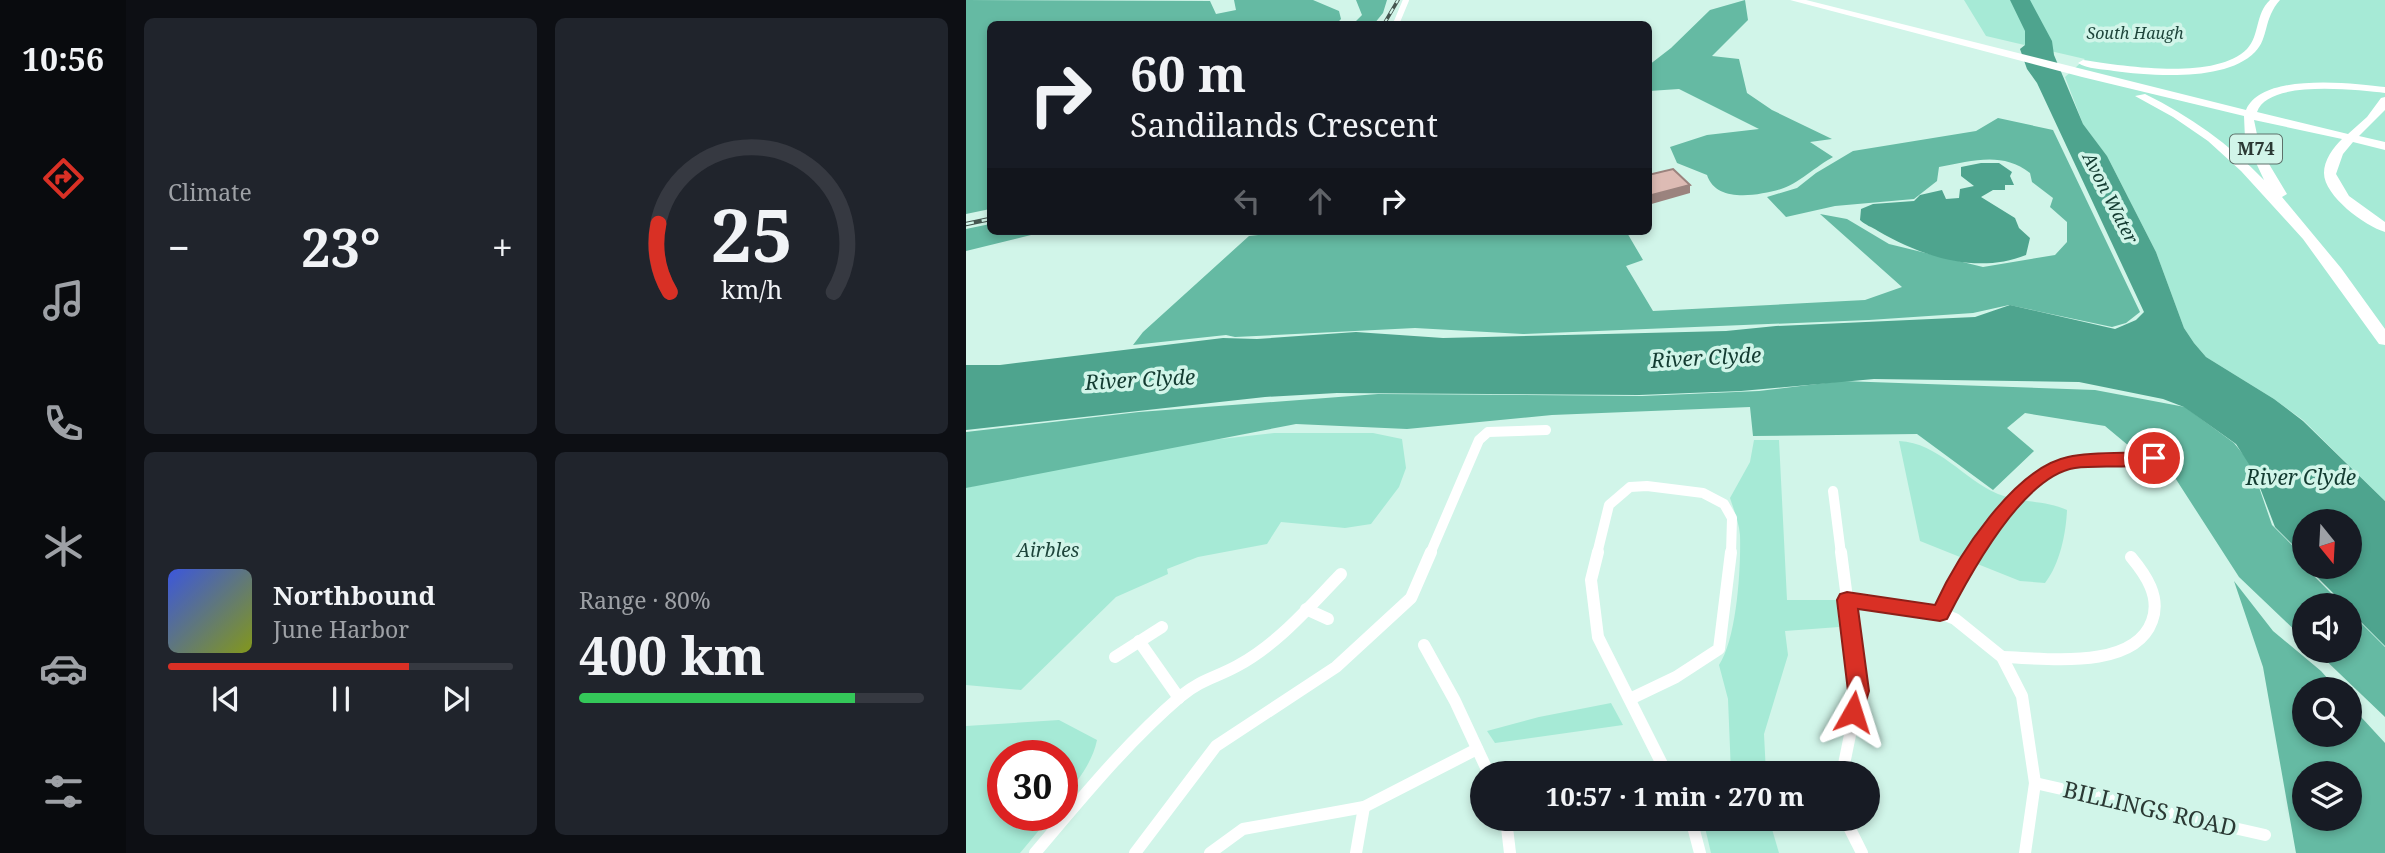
<!DOCTYPE html>
<meta charset="utf-8">
<style>
body{margin:0;font-family:"Noto Serif",serif;background:#20242c;color:#f1f3f6;height:100vh;display:flex;flex-direction:column;font-size:26px;white-space:nowrap}
*{box-sizing:border-box;margin:0}
p{font-size:23px;color:#9ea1a6}
.icon{flex:none;width:38px;height:38px;fill:none;stroke:currentColor;stroke-width:2;stroke-linecap:round;stroke-linejoin:round}
.map{position:relative;flex:1;overflow:hidden}
.side{display:flex;flex-direction:column;gap:18px;padding:18px;background:#0d0f14;width:840px}
.side>*{flex:none}
.hud{position:absolute;left:21px;top:21px;width:665px;height:214px;border-radius:10px;box-shadow:0 4px 10px #0003;background:#171b24;color:#f1f3f6;overflow:hidden}
.needle{width:46px;rotate:162deg}
.buttons{position:absolute;left:1326px;top:509px;display:grid;gap:14px}
.buttons a{display:grid;place-items:center;width:70px;height:70px;border-radius:50%;background:#171b24;box-shadow:0 4px 10px #0003;font-size:35px}
.speed{position:absolute;left:21px;top:740px;display:flex;gap:14px;font-size:35px;font-weight:700;text-align:center}
.speed>*{display:grid;place-content:center;width:91px;height:91px;border-radius:50%;background:#171b24;box-shadow:0 4px 10px #0003;line-height:1}
.speed .limit{border:10px solid #d22;background:#fff;color:#111}
.pin{position:absolute;display:grid;place-items:center;width:60px;height:60px;color:#fff;margin:-30px;border:4px solid #fff;border-radius:50%;box-shadow:0 2px 7px #0007}
.me{position:absolute;width:77px;margin:-38px;rotate:6deg;stroke-linejoin:round;filter:drop-shadow(0 0 5px #0008)}
.turn{display:flex;align-items:center;gap:24px;height:147px;padding:0 28px;font-size:32px}
.turn .icon{width:91px;height:91px;stroke-width:2.5}
.turn b{display:block;font-size:49px;line-height:60px}
.lanes{display:flex;align-items:center;height:66px;padding:0 28px;background:#0003;justify-content:center;gap:35px;direction:ltr}
.lanes .off{opacity:.35}
.big{font-size:52px;font-weight:700;line-height:1.1}
.side .card{flex:1;display:flex;flex-direction:column;justify-content:center;gap:10px;min-width:0;padding:0 24px;border-radius:10px;background:#20242c}
.side .dial{align-items:center;gap:0}
.dial svg{height:182px;overflow:visible;fill:none;stroke:#363941;stroke-width:7;stroke-linecap:round;text-anchor:middle}
.dial text{fill:#f1f3f6;stroke:none}
.song{display:flex;align-items:center;gap:21px}
.cover{width:84px;height:84px;border-radius:10px;background:linear-gradient(135deg,hsl(230 70% 55%),hsl(70 70% 35%))}
.played{height:7px;border-radius:4px;background:linear-gradient(90deg,#d93025 70%,#363941 70%)}
.keys{display:flex;justify-content:space-around;direction:ltr}
.heat{display:flex;justify-content:space-between;align-items:center;font-size:38px;direction:ltr}
.charge{height:10px;border-radius:5px;background:linear-gradient(90deg,#34c759 80%,#363941 0)}
.side .tiles{flex:1;display:grid;gap:18px;grid-template-columns:repeat(2,1fr)}
.trip{position:absolute;left:504px;top:761px;width:410px;height:70px;border-radius:35px;background:#171b24;box-shadow:0 4px 10px #0003;font-weight:700;line-height:70px;text-align:center}
main{display:flex;flex:1;min-height:0}
.dock{display:flex;flex-direction:column;width:126px;justify-content:space-around;align-items:center;background:#090b0e;color:#9ea1a6}
.dock .icon{width:49px;height:49px}
.dock .selected{color:#d93025}
.dock b{font-size:32px;color:#f1f3f6}
.map>svg:first-child{display:block}
.green{fill:#a6ead6}
.forest{fill:#65baa3;fill-rule:evenodd}
.water{fill:#4ea48e}
.lines{fill:none;stroke-linecap:round;stroke-linejoin:round}
.street-far2{stroke:#fff;stroke-width:6}
.street-far1{stroke:#fff;stroke-width:10}
.street{stroke:#fff;stroke-width:12}
.highway{fill:#fff;fill-rule:evenodd}
.rail-far1-casing{stroke:#455650;stroke-width:3.5}
.rail-casing{stroke:#455650;stroke-width:4.5}
.rail-far1{stroke:#d1f5e9;stroke-width:2;stroke-dasharray:6;stroke-linecap:butt}
.rail{stroke:#d1f5e9;stroke-width:2.5;stroke-dasharray:8;stroke-linecap:butt}
.shaded-wall{fill:#9b837e}
.building{fill:#ddbbb4;stroke:#9b837e;stroke-width:2}
.route{fill:#d93025;stroke:#8d1f18;stroke-width:2}
.labels{text-anchor:middle;stroke-width:7;stroke-linejoin:round;paint-order:stroke}
.far-park-label{font-size:16px;font-style:italic;fill:#1e453b;stroke:#d1f5e9}
.shield{fill:#d1f5e9;stroke:#5d716a;stroke-width:2}
.shield-label{font-size:18px;font-weight:bold;fill:#2b3934}
.far-water-label{font-size:18px;font-style:italic;fill:#133b31;stroke:#d1f5e9}
.park-label{font-size:19px;font-style:italic;fill:#1e453b;stroke:#d1f5e9}
.water-label{font-size:21px;font-style:italic;fill:#133b31;stroke:#d1f5e9}
.near-street-label{font-size:23px;fill:#2b3934;stroke:#d1f5e9}
</style>
<main>
<nav class="dock">
<b>10:56</b>
<svg class="icon selected" aria-label="directions" viewBox="0 0 24 24"><path d="M12 3l9 9-9 9-9-9zM9 14v-3h6M13 9l2 2-2 2"/></svg>
<svg class="icon" aria-label="music" viewBox="0 0 24 24"><path d="M9 18V5l10-2v13"/><circle cx="6" cy="18" r="3"/><circle cx="16" cy="16" r="3"/></svg>
<svg class="icon" aria-label="phone" viewBox="0 0 24 24"><path d="M5 4h4l2 5-3 2q2 4 5 5l2-3 5 2v4C11 20 4 13 5 4z"/></svg>
<svg class="icon" aria-label="climate" viewBox="0 0 24 24"><path d="M12 3v18M4 7l16 10M4 17L20 7"/></svg>
<svg class="icon" aria-label="car" viewBox="0 0 24 24"><path d="M5 17H2v-5l4-1 3-4h7l3 4 3 1v5h-3M9 17h6M6 11h13"/><circle cx="7" cy="17" r="2"/><circle cx="17" cy="17" r="2"/></svg>
<svg class="icon" aria-label="filters" viewBox="0 0 24 24"><path d="M4 7h16M4 17h16"/><circle cx="9" cy="7" r="2"/><circle cx="15" cy="17" r="2"/></svg>
</nav>
<section class="side">
<div class="tiles">
<div class="card"><p>Climate</p>
<div class="heat"><a>−</a><b class="big">23°</b><a>+</a></div>
</div>
<div class="card dial"><svg viewBox="0 0 100 80">
<path d="M14 69A42 42 0 1 1 86 69"/>
<path d="M14 69A42 42 0 0 1 9 39" stroke="#d93025"/>
<text x="50" y="56" font-size="32" font-weight="700">25</text>
<text x="50" y="72" font-size="11">km/h</text>
</svg></div>
<div class="card">
<div class="song"><i class="cover"></i><div><b>Northbound</b><p>June Harbor</p></div></div>
<div class="played"></div>
<div class="keys"><svg class="icon" aria-label="previous" viewBox="0 0 24 24"><path d="M18 5L8 12l10 7zM5 5v14"/></svg><svg class="icon" aria-label="pause" viewBox="0 0 24 24"><path d="M8 5v14M16 5v14"/></svg><svg class="icon" aria-label="next" viewBox="0 0 24 24"><path d="M6 5l10 7-10 7zM19 5v14"/></svg></div>
</div>
<div class="card"><p>Range · 80%</p><b class="big">400 km</b><div class="charge"></div></div>
</div>
</section>
<div class="map">
<svg width="1419" height="853" viewBox="0 0 1419 853">
<rect width="100%" height="100%" fill="#d1f5e9"/>
<g class="green">
<path d="M998,0H1419V501L1337,420L1308,399L1240,357L1228,343L1218,328L1190,252L1141,156L1117,124L1099,77L1119,59L1020,36Z"/>
<path d="M308,433H407L436,439L440,468L433,487L405,524L379,528L315,522L301,544L232,557L201,569L202,574L150,597L55,690L0,685V488L139,452Z"/>
<path d="M788,440H813L821,600H871L873,627L819,631L822,655L798,734L800,773H765L762,699L753,665C771,638 775,568 774,535C773,523 768,510 764,498L784,462Z"/>
<path d="M933,441C973,443 997,479 1032,494C1055,503 1079,500 1101,510C1100,533 1094,564 1079,583L1054,581L954,541Z"/>
<path d="M645,703L657,725L529,743L521,731L573,717Z"/>
<path d="M93,720L131,740C126,764 111,781 96,801V756H37V816H85L54,853H0V726Z"/>
<path d="M737,819H803L813,853H745Z"/>
</g>
<g class="forest">
<path d="M0,0L244,1L250,14L270,10L268,0H347L373,11L375,19L370,24H24V209L0,214Z"/>
<path d="M390,0H421L417,13L408,24H387L396,15Z"/>
<path d="M779,0L782,20L746,56L773,59L781,93L806,110L866,139L844,142L867,157C852,165 830,185 815,189C791,196 750,203 741,175L711,163L704,147L741,135L793,129L713,89L683,91V65L705,48L744,10Z"/>
<path d="M1032,118L1087,130L1174,312L1160,323L1146,327L1043,305L1007,313L903,320L557,334L449,328L269,337L260,335L167,345L177,332L283,236L330,231H660L677,260L660,266L687,311L899,300L936,287L854,214L881,219L923,244L1017,267L1089,255L1101,242V222L1084,207L1087,198L1066,182L1064,173C1036,151 1006,161 973,167L971,181L948,199L869,206L820,217L801,197L831,188L850,173L887,151L1010,131Z"/>
<path d="M24,224V231H81L0,251V229Z"/>
<path d="M876,381L1129,390L1219,407L1268,443L1285,464L1306,525L1327,546L1335,563L1377,605L1339,606V640L1273,577L1186,442L1163,446L1139,426L1059,413L1041,428L1068,451L1027,490L951,434L787,436L784,407L586,415L441,429L330,424L0,488V432L173,412L412,394L676,396L793,391Z"/>
<path d="M1268,581L1307,631L1355,671L1371,689L1339,690V735H1384V705L1419,743V853H1330L1297,667ZM1339,774H1384V819H1339Z"/>
<path d="M1384,612L1419,647V717L1350,651H1384Z"/>
</g>
<g class="water">
<path d="M1044,0H1064L1086,41L1088,55L1117,124L1141,156L1190,252L1218,328L1228,343L1240,357L1308,399L1337,421L1419,501V646L1384,611V606L1379,605L1341,567H1384V522H1339V565L1327,545L1309,527L1288,472L1270,444L1218,407L1197,399L1113,382L908,379L775,391L673,395L371,393L299,397L0,430V365H34L257,338L291,339L390,332L477,338L760,331L810,326L1009,317L1044,305L1149,329L1170,320L1178,312L1071,83L1061,69L1054,49L1059,45V31Z"/>
<path d="M1015,163H1033L1046,172L1044,176L1048,185H1039V190H1027L1015,197L1049,218L1053,228L1064,238L1060,255C1010,275 955,256 912,231C906,227 899,225 894,220L895,209L907,204L948,201L954,195L976,190L980,199L993,198L994,189L1008,186L995,176V167Z"/>
</g>
<g class="lines">
<path class="street-far2" d="M430,24L440,0"/>
<g class="street-far1">
<path d="M867,491L875,554"/>
<path d="M464,554L513,440L522,432L580,430"/>
<path d="M631,554L643,505L664,487L681,486L737,493L758,504L766,518L765,554"/>
<path d="M1007,554C1030,517 1062,474 1106,462C1132,455 1161,458 1188,458"/>
</g>
<g class="street">
<path d="M632,552L625,580L632,637L701,774"/>
<path d="M875,552L893,691L876,774"/>
<path d="M881,600L974,613L989,619L1036,657L1056,696L1069,783L1059,853"/>
<path d="M340,609L362,619"/>
<path d="M974,613L1008,552"/>
<path d="M173,641L213,698"/>
<path d="M458,645L489,701L523,774"/>
<path d="M149,657L196,627"/>
<path d="M1036,657C1079,658 1168,671 1186,621C1195,597 1180,575 1165,557"/>
<path d="M664,699L710,677L753,649L765,552"/>
<path d="M1069,783L1299,835"/>
<path d="M540,819L544,853"/>
<path d="M725,819L734,853"/>
<path d="M879,819L896,853"/>
<path d="M69,853C115,799 161,742 215,696C236,679 249,678 271,666C312,644 343,607 375,574"/>
<path d="M169,853L250,746L370,667L445,598L465,552"/>
<path d="M244,853L277,829L398,807L511,749"/>
<path d="M390,853L398,807"/>
</g>
<g class="highway">
<path d="M824,0H840L1280,110C1296,72 1387,83 1419,87V93C1391,90 1302,79 1291,112L1382,134L1401,117L1415,98L1419,97V110L1393,136L1419,142V150L1387,142L1377,154L1370,174L1383,196L1419,222V232C1399,226 1358,196 1358,173C1358,160 1367,148 1376,139L1288,120L1294,149L1321,194L1316,197L1375,268L1419,329V345L1413,344L1337,239L1275,171L1242,141L1207,117L1169,96L1179,94C1224,116 1263,144 1298,180L1279,139L1278,116L1116,77Z"/>
<path d="M1304,0H1314C1297,19 1303,38 1289,52C1260,82 1186,76 1148,71C1137,69 1121,69 1112,63L1117,60C1158,66 1249,81 1281,49C1294,35 1289,14 1304,0Z"/>
</g>
<g class="rail-far1-casing">
<path id="rail-far1" d="M418,24L432,0"/>
</g>
<g class="rail-casing">
<path id="rail" d="M0,224L24,219"/>
</g>
<use href="#rail-far1" class="rail-far1"/>
<use href="#rail" class="rail"/>
</g>
<path class="shaded-wall" d="M724,185V193L682,205V196Z"/>
<path class="building" d="M707,169L724,185L682,196V175Z"/>
<path class="route" d="M1188,452L1194,454L1196,458L1194,462C1167,470 1136,464 1109,468C1057,476 1003,576 981,619L974,621L892,609L903,691L895,718L887,721L880,718L877,712L882,691L871,600L874,594L881,592L969,605C991,557 1048,468 1102,457C1129,451 1161,454 1188,452Z"/>
<g class="labels">
<g class="far-park-label">
<text x="1169" y="39">South Haugh</text>
</g>
<rect class="shield" x="1264" y="134.5" width="52" height="29" rx="5"/>
<g class="shield-label">
<text x="1290" y="155">M74</text>
</g>
<g class="far-water-label">
<text transform="translate(1144 198) rotate(63)" y="6">Avon Water</text>
</g>
<g class="park-label">
<text x="82" y="557">Airbles</text>
</g>
<g class="water-label">
<text transform="translate(740 358) rotate(-3)" y="7">River Clyde</text>
<text transform="translate(174 380) rotate(-3)" y="7">River Clyde</text>
<text x="1335" y="485">River Clyde</text>
</g>
<g class="near-street-label">
<text transform="translate(1184 809) rotate(13)" y="8">BILLINGS ROAD</text>
</g>
</g>
</svg>
<div class="buttons">
<a><svg class="needle" viewBox="-14 -14 28 28"><path d="M0-13l5 13h-10z" fill="#e53935"/><path d="M0 13l5-13h-10z" fill="#9ea1a6"/></svg></a>
<a><svg class="icon" aria-label="sound" viewBox="0 0 24 24"><path d="M4 9h4l5-4v14l-5-4H4zM17 9q2 3 0 6"/></svg></a>
<a><svg class="icon" aria-label="search" viewBox="0 0 24 24"><circle cx="10" cy="10" r="6"/><path d="M15 15l6 6"/></svg></a>
<a><svg class="icon" aria-label="layers" viewBox="0 0 24 24"><path d="M12 4l9 5-9 5-9-5zM3 14l9 5 9-5"/></svg></a>
</div>
<div class="speed"><div class="limit">30</div></div>
<div class="pin" style="left:1188px;top:458px;background:#d93025"><svg class="icon" aria-label="arrive" viewBox="0 0 24 24"><path d="M6 21V4h12l-3 4 3 4H6"/></svg></div>
<svg class="me" style="left:887px;top:712px" viewBox="-20 -20 40 40"><path d="M0-17L14 15 0 8-14 15z" fill="#d93025" stroke="#fff" stroke-width="4"/></svg>
<div class="trip">10:57 · 1 min · 270 m</div>
<div class="hud">
<div class="turn"><svg class="icon" aria-label="right" viewBox="0 0 24 24"><path d="M7 20v-9h11M14 6l5 5-5 5"/></svg><div><b>60 m</b>Sandilands Crescent</div></div>
<div class="lanes"><svg class="icon off" aria-label="left" viewBox="0 0 24 24"><path d="M17 20v-9H6M10 6l-5 5 5 5"/></svg><svg class="icon off" aria-label="ahead" viewBox="0 0 24 24"><path d="M12 20V5M6 11l6-6 6 6"/></svg><svg class="icon" aria-label="right" viewBox="0 0 24 24"><path d="M7 20v-9h11M14 6l5 5-5 5"/></svg></div>
</div>
</div>
</main>
